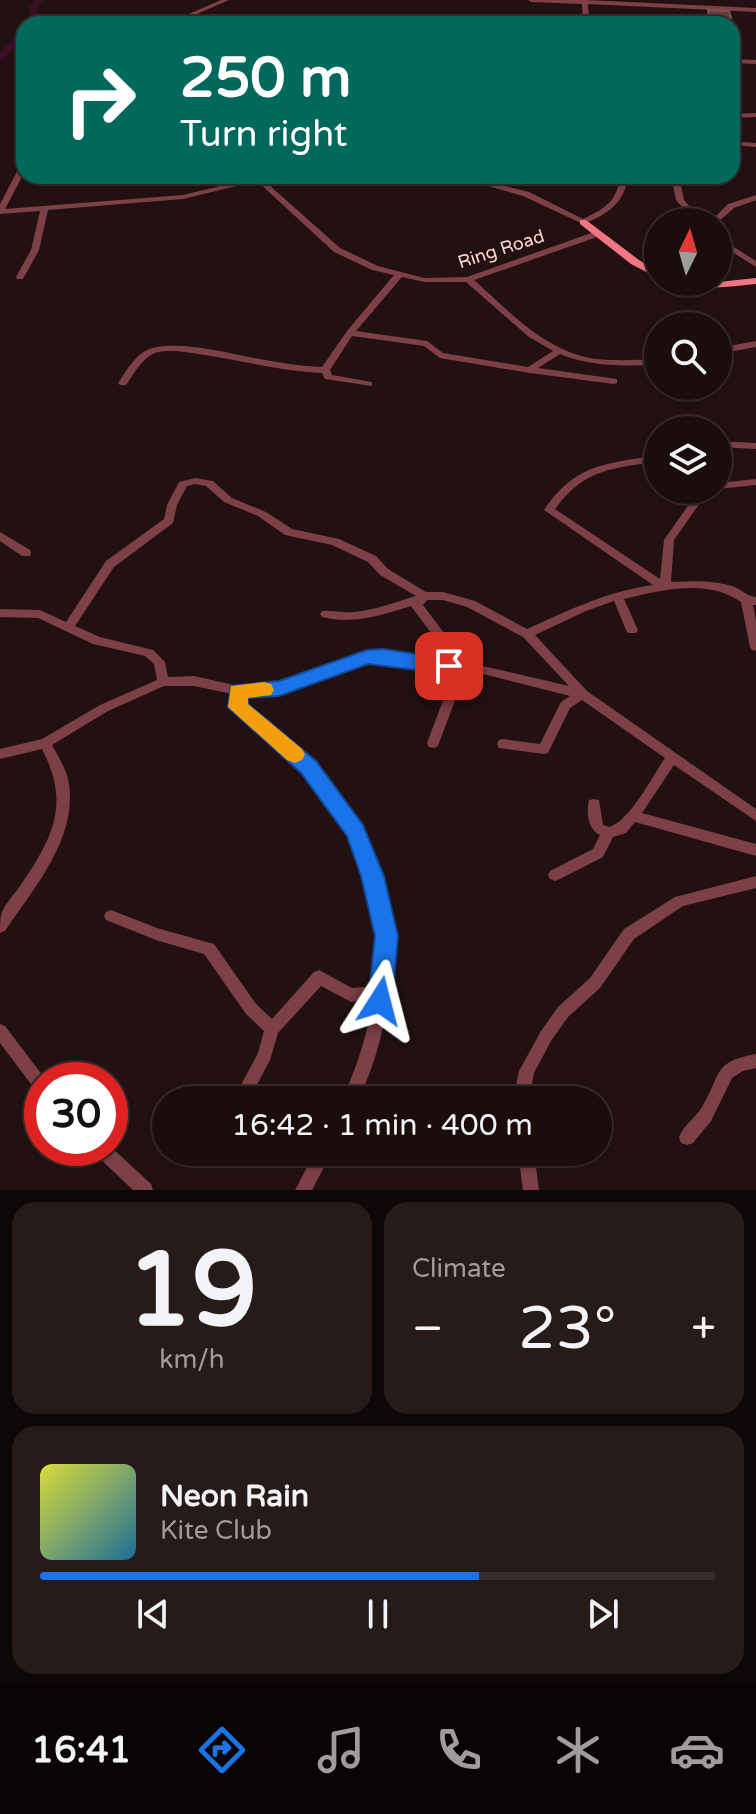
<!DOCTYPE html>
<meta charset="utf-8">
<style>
body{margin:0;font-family:"Varela Round",sans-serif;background:#271b1a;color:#f1f3f6;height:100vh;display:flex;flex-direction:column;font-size:30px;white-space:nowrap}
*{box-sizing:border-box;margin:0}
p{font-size:26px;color:#9f9c9d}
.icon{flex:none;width:44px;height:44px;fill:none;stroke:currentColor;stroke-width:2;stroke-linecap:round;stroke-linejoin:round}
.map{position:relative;height:1190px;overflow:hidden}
.panel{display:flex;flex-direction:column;gap:12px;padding:12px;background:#0e0707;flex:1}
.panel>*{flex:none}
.guide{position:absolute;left:16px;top:16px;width:724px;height:168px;border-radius:24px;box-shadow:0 2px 6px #0004,0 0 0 2px #382d2d;background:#00695c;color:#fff;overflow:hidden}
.needle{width:52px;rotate:5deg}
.fabs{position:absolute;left:644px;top:208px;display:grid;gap:16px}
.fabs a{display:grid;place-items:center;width:88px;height:88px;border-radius:50%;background:#1a0d0c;box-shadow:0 2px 6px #0004,0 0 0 2px #382d2d;font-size:40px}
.speed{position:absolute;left:24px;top:1062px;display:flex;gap:16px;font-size:40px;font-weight:700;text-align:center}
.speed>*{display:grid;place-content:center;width:104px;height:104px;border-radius:50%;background:#1a0d0c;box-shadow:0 2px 6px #0004,0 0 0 2px #382d2d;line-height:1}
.speed .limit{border:12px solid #d22;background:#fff;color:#111}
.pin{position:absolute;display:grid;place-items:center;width:68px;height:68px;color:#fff;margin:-34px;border-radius:16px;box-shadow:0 4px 12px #0006}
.me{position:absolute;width:88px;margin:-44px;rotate:9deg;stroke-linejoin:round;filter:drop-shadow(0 0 6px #0008)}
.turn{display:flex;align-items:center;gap:28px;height:168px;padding:0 32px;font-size:36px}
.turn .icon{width:104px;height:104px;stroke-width:2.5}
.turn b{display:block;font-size:56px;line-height:68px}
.big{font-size:60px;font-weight:600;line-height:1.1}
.panel .card{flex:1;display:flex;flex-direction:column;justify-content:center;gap:12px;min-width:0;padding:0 28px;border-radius:24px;background:#271b1a}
.panel .dial{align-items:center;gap:0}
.dial b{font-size:104px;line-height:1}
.song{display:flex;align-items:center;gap:24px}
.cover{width:96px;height:96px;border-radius:12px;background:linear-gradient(135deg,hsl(60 70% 55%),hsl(200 70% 35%))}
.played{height:8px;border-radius:4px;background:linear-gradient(90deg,#1a73e8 65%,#382d2d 65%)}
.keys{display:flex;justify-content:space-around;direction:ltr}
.heat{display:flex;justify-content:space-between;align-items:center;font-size:44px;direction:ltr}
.panel .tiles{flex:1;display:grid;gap:12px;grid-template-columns:1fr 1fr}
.card:last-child{grid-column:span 2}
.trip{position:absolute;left:152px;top:1086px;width:460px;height:80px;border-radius:40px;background:#1a0d0c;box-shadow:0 2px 6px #0004,0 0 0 2px #382d2d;font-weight:600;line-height:80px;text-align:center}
.tabs{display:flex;height:128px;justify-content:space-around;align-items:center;background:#0a0505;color:#9f9c9d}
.tabs .icon{width:56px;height:56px}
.tabs .on{color:#1a73e8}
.tabs b{font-size:36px;color:#f1f3f6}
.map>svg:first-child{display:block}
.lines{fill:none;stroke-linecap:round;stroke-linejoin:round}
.river{fill:#3c0f26;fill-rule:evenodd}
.street{fill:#7c4046;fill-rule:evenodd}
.secondary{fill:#f07685;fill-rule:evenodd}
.wall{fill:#4e2d2b}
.shaded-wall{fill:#351a18}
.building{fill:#613f3d;stroke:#795655;stroke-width:2}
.route{fill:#1a73e8;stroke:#114b97;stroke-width:2}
.slow{fill:#f59e0b}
.labels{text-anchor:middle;stroke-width:8;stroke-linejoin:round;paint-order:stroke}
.far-street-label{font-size:18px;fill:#fbd5d6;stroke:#221110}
</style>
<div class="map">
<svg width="756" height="1190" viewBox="0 0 756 1190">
<rect width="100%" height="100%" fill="#221110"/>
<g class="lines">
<g class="river">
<path d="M35,0H43L37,8L38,17L33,24H25L30,17L29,8Z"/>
<path d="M24,27V36L0,62V53Z"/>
</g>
<g class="street">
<path d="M221,0H229L174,24H166Z"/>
<path d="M528,0H585L756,8V12L588,4L589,24H583L582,4L531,2Z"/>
<path d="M732,59L756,60V64L732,63Z"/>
<path d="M756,113V117L732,118V114Z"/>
<path d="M732,141L756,143V147L732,145Z"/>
<path d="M21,164H24V173L5,209L183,195L253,178L251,176H259L340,248L378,266L424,278L467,277L594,232H600V236L474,280C510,312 546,352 596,359C617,361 637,360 658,359V365C625,366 591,367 560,354L538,368L617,379V383L614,384L530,373L440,358L424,346L352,336L330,370L332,375L372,382V386L325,379L322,373C280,371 240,360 198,354C185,352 168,349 155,353C142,358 134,374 126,385H120L118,383C126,372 134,356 147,350C173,338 232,354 260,359C281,363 301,366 322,367L347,331L394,275L372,270L334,252L257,181L183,199L48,210L39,250L23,279H17L16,277L31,250L40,211L0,214V204ZM402,277L424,282H466L529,337L553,351L528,367L443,353L427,341L356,331Z"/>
<path d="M453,176H466L529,192L583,219C605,208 617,202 620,176H628C625,203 607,215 583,224L523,196Z"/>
<path d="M671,176H679L684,200L703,222H695L676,200Z"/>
<path d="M756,195V200L734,208L718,222H710L728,204Z"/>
<path d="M718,237L756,261V267L718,243Z"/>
<path d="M756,341V347L718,354V348Z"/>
<path d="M718,441L756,443V449L718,447Z"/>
<path d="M658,455V461C612,469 585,468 555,509L660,579L664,540L699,490H709L674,540L671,582C692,581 711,580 732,586C741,589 746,596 756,597V605H753L756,621V651L752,650L750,647L741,602C708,578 660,590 624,599L638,630L636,633H628L626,630L614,601L586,611L535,635L587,691L756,809V821L674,765L642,813L756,844V856L635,822L626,833L613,837L603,857L560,879L555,881L550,879L548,875L550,871L593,849L600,835C588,830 586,812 589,800L594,799L599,800L603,825L609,827C630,821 652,777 665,758L582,700L570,708L548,753L544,754L499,748L497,744L499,740L503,739L540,744L561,702L570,696L487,675L461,672L459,690L439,743L437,747L433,748L429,747L427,743L447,690L450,670L383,660L357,664L279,693L244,695V705C336,781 399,850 390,977C387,1019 377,1061 358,1100H342C357,1066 367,1036 373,1000L351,1002L321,986L278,1033L270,1060L249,1100H233L258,1053L264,1031L246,1014L204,954L156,940L106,920L104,916L106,912L111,910L157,928L214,944L256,1004L272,1019L314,972L319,970L352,988L374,986C377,959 378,933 374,906C360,822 296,762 234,710L232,707V694L194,686H164L108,711L52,745C58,756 65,767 68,779C80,836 34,888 5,931L0,933C0,928 0,920 1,915C4,904 16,893 22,883C54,836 70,803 42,749L0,759V749L42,739L100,705L157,680L154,664L145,656L93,644L38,618L0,617V609L40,610L66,622L106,561L164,519L167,505L179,482L195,478L213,481L232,498L266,512L292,529L339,539L376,556L388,569L426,592H443L475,601L527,629C569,610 608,591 653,585L544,510C576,463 606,464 658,455ZM195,484L206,486L224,502L258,516L285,535L332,545L368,562L380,575L416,596C396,602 375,610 354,612C343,613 332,610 322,611L320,614L322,617C353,625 382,615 411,606L443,649V660L383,652L356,656L278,683L238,686L194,676L168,677L165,662L153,650L100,637L75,626L114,567L173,523L177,505L187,486ZM427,600H443L467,607L523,637L569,686L487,667L455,662L453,645L423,605Z"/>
<path d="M756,479V485L718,489V483Z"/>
<path d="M0,532L30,550L31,553L30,556H22L0,541Z"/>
<path d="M756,876V888L683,906L634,939L600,988L568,1017L551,1041L534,1073L529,1100H513L519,1071L541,1031L558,1007L590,978L624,929L675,897Z"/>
<path d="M0,1024L5,1026L46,1080H42V1095L37,1092L0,1043Z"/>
<path d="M756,1054V1068L743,1071L732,1078L711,1121L693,1143L687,1145L681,1143L679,1137C684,1125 695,1118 702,1107C722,1075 711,1062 756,1054Z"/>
<path d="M110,1146L151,1184L153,1190H133L95,1154L93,1148H110Z"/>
<path d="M315,1152H332L312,1190H295Z"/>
<path d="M518,1152H534L539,1190H523Z"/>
</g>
<g class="secondary">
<path d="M580,220H586L639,260L658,271V278L631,264L580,224Z"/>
<path d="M756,278V284C734,286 694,292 676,282H718Z"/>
</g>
</g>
<path class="wall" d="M708,10L731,18L730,24H707L706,20Z"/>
<path class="shaded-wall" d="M731,18L730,24H709L710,20Z"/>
<path class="building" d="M708,10L729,11L731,18L710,20Z"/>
<path class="route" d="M383,649L449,659L456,661L458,666L456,671L449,674L368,664L279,696L248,698V704L316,761L363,825L384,876L398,936L392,1001L389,1009L380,1013L371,1009L368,1001L375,936L361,876L347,836L301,773L228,707L231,686L279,681L367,650Z"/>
<path class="slow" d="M264,682L271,684L274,690L271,695L248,698V704L302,749L305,754L302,760L295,763L287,760L228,707L231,686Z"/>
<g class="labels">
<g class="far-street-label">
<text transform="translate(501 249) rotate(-18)" y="6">Ring Road</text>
</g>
</g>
</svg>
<div class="fabs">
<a><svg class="needle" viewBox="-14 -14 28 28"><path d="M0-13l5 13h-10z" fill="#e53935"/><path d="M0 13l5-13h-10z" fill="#9f9c9d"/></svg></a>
<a><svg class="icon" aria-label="search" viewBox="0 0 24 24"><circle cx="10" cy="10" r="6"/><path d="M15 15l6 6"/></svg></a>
<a><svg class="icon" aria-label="layers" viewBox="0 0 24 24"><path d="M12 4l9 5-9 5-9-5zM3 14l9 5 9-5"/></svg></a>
</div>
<div class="speed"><div class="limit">30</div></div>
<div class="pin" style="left:449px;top:666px;background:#d93025"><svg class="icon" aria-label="arrive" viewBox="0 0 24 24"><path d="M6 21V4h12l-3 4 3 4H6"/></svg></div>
<svg class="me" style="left:380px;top:1001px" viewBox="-20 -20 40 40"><path d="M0-17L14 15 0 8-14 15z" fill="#1a73e8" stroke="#fff" stroke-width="4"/></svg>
<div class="trip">16:42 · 1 min · 400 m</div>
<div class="guide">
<div class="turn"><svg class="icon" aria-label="right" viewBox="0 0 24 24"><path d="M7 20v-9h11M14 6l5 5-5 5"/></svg><div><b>250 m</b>Turn right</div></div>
</div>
</div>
<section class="panel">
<div class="tiles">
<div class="card dial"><b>19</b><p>km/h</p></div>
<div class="card"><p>Climate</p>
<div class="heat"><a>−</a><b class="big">23°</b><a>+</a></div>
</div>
<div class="card">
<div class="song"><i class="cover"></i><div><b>Neon Rain</b><p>Kite Club</p></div></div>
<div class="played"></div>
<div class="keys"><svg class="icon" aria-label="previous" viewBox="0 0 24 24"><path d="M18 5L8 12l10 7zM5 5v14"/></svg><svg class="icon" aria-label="pause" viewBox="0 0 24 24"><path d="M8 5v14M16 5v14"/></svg><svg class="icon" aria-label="next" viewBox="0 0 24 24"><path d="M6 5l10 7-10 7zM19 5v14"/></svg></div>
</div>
</div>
</section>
<nav class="tabs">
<b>16:41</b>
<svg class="icon on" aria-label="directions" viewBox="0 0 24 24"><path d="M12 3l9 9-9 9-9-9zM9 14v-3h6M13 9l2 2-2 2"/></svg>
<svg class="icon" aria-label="music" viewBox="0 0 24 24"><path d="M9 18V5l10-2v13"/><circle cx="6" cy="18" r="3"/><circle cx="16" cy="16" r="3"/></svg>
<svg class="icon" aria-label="phone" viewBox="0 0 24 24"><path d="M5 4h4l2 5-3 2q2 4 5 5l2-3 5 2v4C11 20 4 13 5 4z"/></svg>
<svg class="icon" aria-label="climate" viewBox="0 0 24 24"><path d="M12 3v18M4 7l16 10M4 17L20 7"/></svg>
<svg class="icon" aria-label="car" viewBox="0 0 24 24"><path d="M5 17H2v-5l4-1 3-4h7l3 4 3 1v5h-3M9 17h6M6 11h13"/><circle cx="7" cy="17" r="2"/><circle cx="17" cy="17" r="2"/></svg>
</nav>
